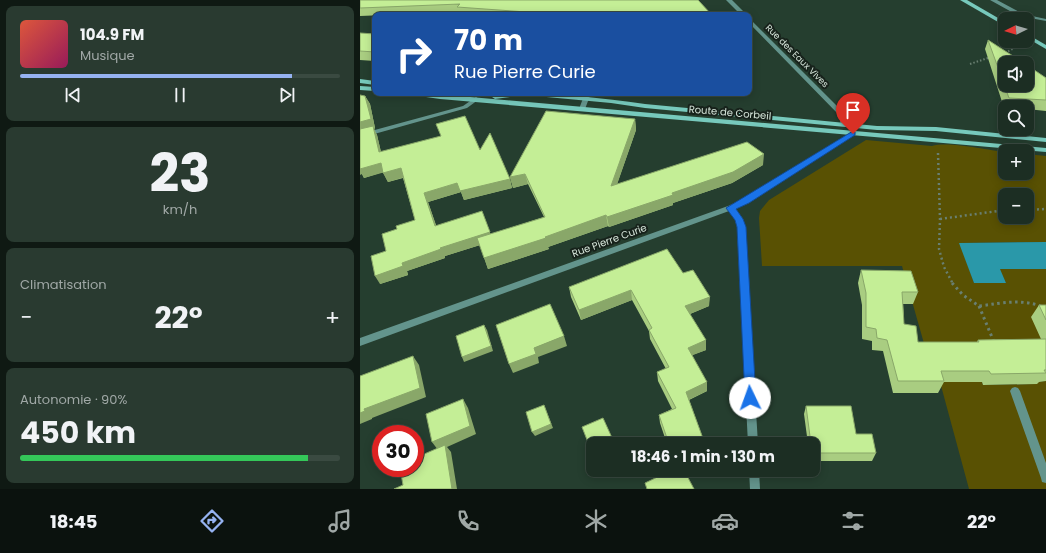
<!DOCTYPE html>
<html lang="fr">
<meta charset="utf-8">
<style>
body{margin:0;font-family:Poppins,sans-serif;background:#293a30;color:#f1f3f6;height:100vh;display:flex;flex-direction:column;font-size:15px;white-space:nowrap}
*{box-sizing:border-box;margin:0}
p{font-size:13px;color:#a0a8a6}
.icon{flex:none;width:22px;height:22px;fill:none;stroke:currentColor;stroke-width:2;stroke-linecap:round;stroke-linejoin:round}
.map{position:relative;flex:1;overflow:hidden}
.sheet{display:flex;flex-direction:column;gap:6px;padding:6px;background:#0f1913;width:360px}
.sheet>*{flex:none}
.guide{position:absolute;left:12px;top:12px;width:380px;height:84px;border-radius:8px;box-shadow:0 2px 10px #0003,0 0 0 1px #3a4a41;background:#1a4fa0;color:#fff;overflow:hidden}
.needle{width:26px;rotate:265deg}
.controls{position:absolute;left:638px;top:12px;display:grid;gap:8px}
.controls a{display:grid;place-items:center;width:36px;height:36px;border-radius:8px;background:#1c2e23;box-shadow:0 2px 10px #0003,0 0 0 1px #3a4a41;font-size:20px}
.speed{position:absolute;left:12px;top:425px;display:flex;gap:8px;font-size:20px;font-weight:700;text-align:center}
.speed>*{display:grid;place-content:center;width:52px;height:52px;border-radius:50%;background:#1c2e23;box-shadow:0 2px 10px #0003,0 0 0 1px #3a4a41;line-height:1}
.speed .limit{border:6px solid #d22;background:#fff;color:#111}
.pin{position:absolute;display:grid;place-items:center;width:34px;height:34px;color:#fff;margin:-41px -17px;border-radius:50% 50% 50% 0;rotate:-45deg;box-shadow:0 0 4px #0007}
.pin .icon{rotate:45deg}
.me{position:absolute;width:44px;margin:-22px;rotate:357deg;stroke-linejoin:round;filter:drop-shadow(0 0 3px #0008)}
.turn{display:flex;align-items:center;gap:14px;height:84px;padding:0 16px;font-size:18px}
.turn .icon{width:52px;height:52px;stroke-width:2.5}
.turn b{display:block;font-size:28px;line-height:34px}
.big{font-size:30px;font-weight:700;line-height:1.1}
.sheet .tile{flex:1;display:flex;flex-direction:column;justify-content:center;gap:6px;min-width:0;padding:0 14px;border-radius:8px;background:#293a30}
.sheet .dial{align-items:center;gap:0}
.dial b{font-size:52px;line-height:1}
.song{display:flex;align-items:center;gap:12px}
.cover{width:48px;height:48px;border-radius:6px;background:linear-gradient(135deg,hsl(10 70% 55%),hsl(330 70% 35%))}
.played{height:4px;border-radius:2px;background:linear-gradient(90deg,#95b2f1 85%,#3a4a41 85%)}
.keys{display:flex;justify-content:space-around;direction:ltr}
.heat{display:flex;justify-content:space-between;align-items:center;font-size:22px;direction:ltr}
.charge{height:6px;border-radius:3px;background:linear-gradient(90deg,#34c759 90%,#3a4a41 0)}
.trip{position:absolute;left:226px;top:437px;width:234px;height:40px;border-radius:8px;background:#1c2e23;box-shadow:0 2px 10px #0003,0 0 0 1px #3a4a41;font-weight:700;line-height:40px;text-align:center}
.dock{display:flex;height:64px;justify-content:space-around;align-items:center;background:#0b120e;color:#a0a8a6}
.dock .icon{width:28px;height:28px}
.dock .on{color:#95b2f1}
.dock b{font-size:18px;color:#f1f3f6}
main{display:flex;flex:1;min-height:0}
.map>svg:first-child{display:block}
.green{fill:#595103;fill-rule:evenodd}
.water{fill:#2a98a9}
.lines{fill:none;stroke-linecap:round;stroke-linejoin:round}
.path-far2{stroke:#697f71;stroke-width:2;stroke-dasharray:1.5 2;stroke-linecap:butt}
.path-far1{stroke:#697f71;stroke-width:2.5;stroke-dasharray:2 3;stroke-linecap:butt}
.path{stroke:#697f71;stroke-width:3;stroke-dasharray:2.5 3.5;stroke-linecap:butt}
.service{fill:#63948c;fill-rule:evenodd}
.minor{fill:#63948c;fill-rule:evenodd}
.secondary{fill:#77c9bc;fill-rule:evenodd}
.wall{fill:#a9cd81}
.shaded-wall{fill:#89a769}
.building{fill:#c4ee96;stroke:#89a769}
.route{fill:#1a73e8;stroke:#114b97}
.labels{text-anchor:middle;stroke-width:4;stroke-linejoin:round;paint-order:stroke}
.far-street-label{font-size:9px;fill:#d7e6db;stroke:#17221b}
.street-label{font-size:10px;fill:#d7e6db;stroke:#17221b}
</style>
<main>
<section class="sheet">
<div class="tile">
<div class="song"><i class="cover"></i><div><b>104.9 FM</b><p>Musique</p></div></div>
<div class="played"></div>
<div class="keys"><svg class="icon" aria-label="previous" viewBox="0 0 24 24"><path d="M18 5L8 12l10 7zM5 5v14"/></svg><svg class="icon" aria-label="pause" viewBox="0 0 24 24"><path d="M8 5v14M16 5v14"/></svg><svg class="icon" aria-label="next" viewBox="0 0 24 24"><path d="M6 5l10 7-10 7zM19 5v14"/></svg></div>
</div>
<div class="tile dial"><b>23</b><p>km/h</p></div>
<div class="tile"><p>Climatisation</p>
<div class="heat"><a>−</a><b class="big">22°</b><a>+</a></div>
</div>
<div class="tile"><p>Autonomie · 90%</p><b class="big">450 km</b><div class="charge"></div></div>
</section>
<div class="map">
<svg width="686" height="489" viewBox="0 0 686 489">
<rect width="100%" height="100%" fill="#253e2f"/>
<g class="green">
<path d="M506,140L572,146C588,141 627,150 645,152V173H667V154L686,156V242L600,243L614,283H646L639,269H686V353L567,354L542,266H402L399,218L400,211L409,200ZM645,195H667V217H645Z"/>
<path d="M686,381V489H609L580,382H622L623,385L676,384L675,382Z"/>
</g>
<path class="water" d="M686,242V269H640L646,283H614L599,243Z"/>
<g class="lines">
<g class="path-far2">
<path d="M645,53L660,45"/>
<path d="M610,64L631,57"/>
</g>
<g class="path-far1">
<path d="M578,153L580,219L579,249L584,267L593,284"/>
<path d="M667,210L686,209"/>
<path d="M580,219L645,210"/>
</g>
<g class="path">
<path d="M592,283L603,295L619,306C644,303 662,298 686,308"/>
<path d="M619,306L634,342"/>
</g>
<g class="service">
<path d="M630,0H637L663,14L686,19V21L659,16Z"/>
<path d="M655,387L658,388L660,391L686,463V483L682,482L681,478L650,391L652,388Z"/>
</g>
<g class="minor">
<path d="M366,0H372L387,15H381Z"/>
<path d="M389,18L477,106L485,115V126H481L479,115L389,23Z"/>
<path d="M225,93H231L225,109L222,111L219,109Z"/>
<path d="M116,97L119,99L118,100L107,108L0,138V134L103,106Z"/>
<path d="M493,131L496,133L495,134L389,203L376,209L383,219L385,227L398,444H388L377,227L375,220L369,211L0,346V338L368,206L383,199Z"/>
<path d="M389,470H399L400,489H390Z"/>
</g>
<g class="secondary">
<path d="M600,0H607L645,22V26Z"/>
<path d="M667,34L686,45V49L667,38Z"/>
<path d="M0,79L15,81V85L0,83Z"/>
<path d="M0,86L15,87V91L0,90Z"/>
<path d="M49,93H65L686,148V152L80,99L52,95Z"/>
<path d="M155,93C198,93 242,98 285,104L517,126L576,127L686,138V142L576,131L517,130L285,108L251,103L165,95L135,99L132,97L135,95Z"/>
</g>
</g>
<g class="wall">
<path d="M0,0L351,15H111L100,14L99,12L0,16Z"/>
<path d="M0,33L15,34V61L0,60Z"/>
<path d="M628,40L686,78V111L667,109V107H645V108H644L625,49Z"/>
<path d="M5,96L10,104L15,128L14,129L17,135L21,152L120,150L150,179L152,188L104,200L101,192L68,202L76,225L131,234L184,217L168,184L153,188L150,177L275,119L276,130L257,184L403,165L372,183L313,203V205L249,227L248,226L188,247L189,249L128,269L120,245L85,256V258L47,271L48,275L20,284L26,251L37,229L55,220L43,178L28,182L23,172L4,178L2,174Z"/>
<path d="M501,270L558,292L553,304H543L544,324L558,342H617L618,340L681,339L671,317L679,305H686V381L679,382L677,384L623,385L622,382H584L578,393H533L523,351L512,350V341L502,339V305L498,283Z"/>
<path d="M323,273L349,306L330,314L346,350L332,355L347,391L329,400L345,444H307L300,423L299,415L312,409L298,381L297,372L306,369L290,339L289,331L272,300L221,320L211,297L209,287Z"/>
<path d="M446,406L496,434L516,453L512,461H453V444H448L444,414Z"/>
</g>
<g class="shaded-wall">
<path d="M5,96L10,104L15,128L14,129L17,135L23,161L0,132V122Z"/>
<path d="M275,119L276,130L253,196L251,186Z"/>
<path d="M404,154L403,165L372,183L313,203V205L249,227L247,217L312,193Z"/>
<path d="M21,163L25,172L4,178L2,174L0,175V169Z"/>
<path d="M41,168L45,177L28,182L23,173Z"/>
<path d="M165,174L168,184L153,188L150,177Z"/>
<path d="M150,179L152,188L104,200L101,192L68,202L79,235L75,226L64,193L97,183Z"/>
<path d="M122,211L133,241L85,256V258L47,271L48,275L20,284L15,276L42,263L80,248Z"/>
<path d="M246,215L248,226L188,247L189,249L128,269L124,258Z"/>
<path d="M271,290L272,300L221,320L219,310Z"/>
<path d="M350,297L349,306L325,316V306Z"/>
<path d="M124,325L127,330L133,351L104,362L102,357Z"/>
<path d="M204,336L207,346L178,357L179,363L153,373L149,364L174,348Z"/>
<path d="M346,340V350L328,357V348Z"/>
<path d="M53,356L59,365L66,397L12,418V419L0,424V413L4,409Z"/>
<path d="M347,382V391L326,401V392Z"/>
<path d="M103,399L108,408L116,434L87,447L91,452L97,489H92L78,450L72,442Z"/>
<path d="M184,405L193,428L175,436L172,432Z"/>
<path d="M253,440V444H245Z"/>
</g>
<g class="building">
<path d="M0,0H338L351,14L349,15H279L280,13L275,15H178L180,13L97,7L100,4L0,8Z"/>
<path d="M0,33L15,34V52L0,51Z"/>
<path d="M628,40L664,63H645V85H667V65L686,78V100L649,98Z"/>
<path d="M0,95L5,96L11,119L0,122Z"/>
<path d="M186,111L275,119L251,186L387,142L404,154L373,172L312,193L313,195L247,217L246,215L185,237L186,238L124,258L117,238L185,217L165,174L150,177Z"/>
<path d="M105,116L120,150L130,133L150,179L100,191L97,183L64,193L75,226L122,211L130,232L80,248L81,249L42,263L43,266L15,276L11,256L26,251L22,234L37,229L36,226L55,220L41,168L23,173L21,163L0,169V129L13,126L19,152L81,136L76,124Z"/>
<path d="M307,249L323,273L333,270L350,297L325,306L346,340L328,348L347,382L326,392L345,444H309L299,415L316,408L297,372L309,367L289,330L292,328L271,290L219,310L209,287Z"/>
<path d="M501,270L551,271L558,292H542L544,324L556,326L558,342H619L618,340L686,339V370H684L686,373L631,374L629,371H581L584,381H538L527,340L517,338L516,329L506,327V293Z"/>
<path d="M190,304L204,336L174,348L176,354L149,364L136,325Z"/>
<path d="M679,305H686V320Z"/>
<path d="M124,325L131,346L102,357L96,336Z"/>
<path d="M53,356L60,388L4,409L5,411L0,413V376Z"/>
<path d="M103,399L110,426L72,442L66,414Z"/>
<path d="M184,405L191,424L172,432L166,412Z"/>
<path d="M446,406H491L496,434H512L516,453H453V444H451Z"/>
<path d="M243,418L253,440L245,444H233V449L231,450L222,427Z"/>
<path d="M85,445L92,489H34L43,485L40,468H55V458Z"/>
<path d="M312,470H324L334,489H287L285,483Z"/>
</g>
<path class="route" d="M493,131L495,132V135L389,203L376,209L383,219L386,227L396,398L394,401L390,403L386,401L385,398L377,227L375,220L366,208Z"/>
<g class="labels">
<g class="far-street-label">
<text transform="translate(437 56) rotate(45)" y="3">Rue des Eaux Vives</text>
</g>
<g class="street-label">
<text transform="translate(370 112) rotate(5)" y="4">Route de Corbeil</text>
<text transform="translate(249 240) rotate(-20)" y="4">Rue Pierre Curie</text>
</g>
</g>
</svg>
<div class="controls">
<a><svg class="needle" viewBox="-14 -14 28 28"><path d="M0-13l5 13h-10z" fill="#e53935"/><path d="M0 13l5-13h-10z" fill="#a0a8a6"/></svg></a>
<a><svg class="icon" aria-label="sound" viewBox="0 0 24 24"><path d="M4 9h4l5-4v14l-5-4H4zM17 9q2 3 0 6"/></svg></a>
<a><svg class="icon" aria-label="search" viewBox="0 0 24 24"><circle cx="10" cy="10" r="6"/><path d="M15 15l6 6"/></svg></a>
<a>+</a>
<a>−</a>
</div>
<div class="speed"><div class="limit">30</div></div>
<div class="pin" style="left:493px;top:134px;background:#d93025"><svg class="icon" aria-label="arrive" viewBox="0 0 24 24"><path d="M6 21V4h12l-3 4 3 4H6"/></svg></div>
<svg class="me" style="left:390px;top:398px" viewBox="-20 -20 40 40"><circle r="19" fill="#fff"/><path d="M0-13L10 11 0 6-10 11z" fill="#1a73e8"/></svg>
<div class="trip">18:46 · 1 min · 130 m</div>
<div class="guide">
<div class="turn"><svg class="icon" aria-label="right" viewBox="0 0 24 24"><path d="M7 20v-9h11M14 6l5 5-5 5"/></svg><div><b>70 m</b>Rue Pierre Curie</div></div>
</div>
</div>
</main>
<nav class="dock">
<b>18:45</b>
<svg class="icon on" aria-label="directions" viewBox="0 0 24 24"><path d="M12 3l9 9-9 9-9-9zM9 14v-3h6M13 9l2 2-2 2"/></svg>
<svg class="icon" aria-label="music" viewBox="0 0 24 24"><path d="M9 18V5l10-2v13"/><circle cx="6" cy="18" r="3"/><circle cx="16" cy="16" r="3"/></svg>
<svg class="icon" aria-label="phone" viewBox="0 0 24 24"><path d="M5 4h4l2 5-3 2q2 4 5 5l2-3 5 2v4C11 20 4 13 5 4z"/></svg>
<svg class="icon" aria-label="climate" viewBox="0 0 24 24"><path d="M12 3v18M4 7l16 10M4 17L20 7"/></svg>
<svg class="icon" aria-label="car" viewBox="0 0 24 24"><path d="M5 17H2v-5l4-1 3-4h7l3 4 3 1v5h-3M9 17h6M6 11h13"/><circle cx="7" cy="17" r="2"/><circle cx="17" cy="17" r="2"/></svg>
<svg class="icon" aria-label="filters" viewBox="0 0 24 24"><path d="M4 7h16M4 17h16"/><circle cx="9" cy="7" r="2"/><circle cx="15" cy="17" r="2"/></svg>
<b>22°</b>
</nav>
